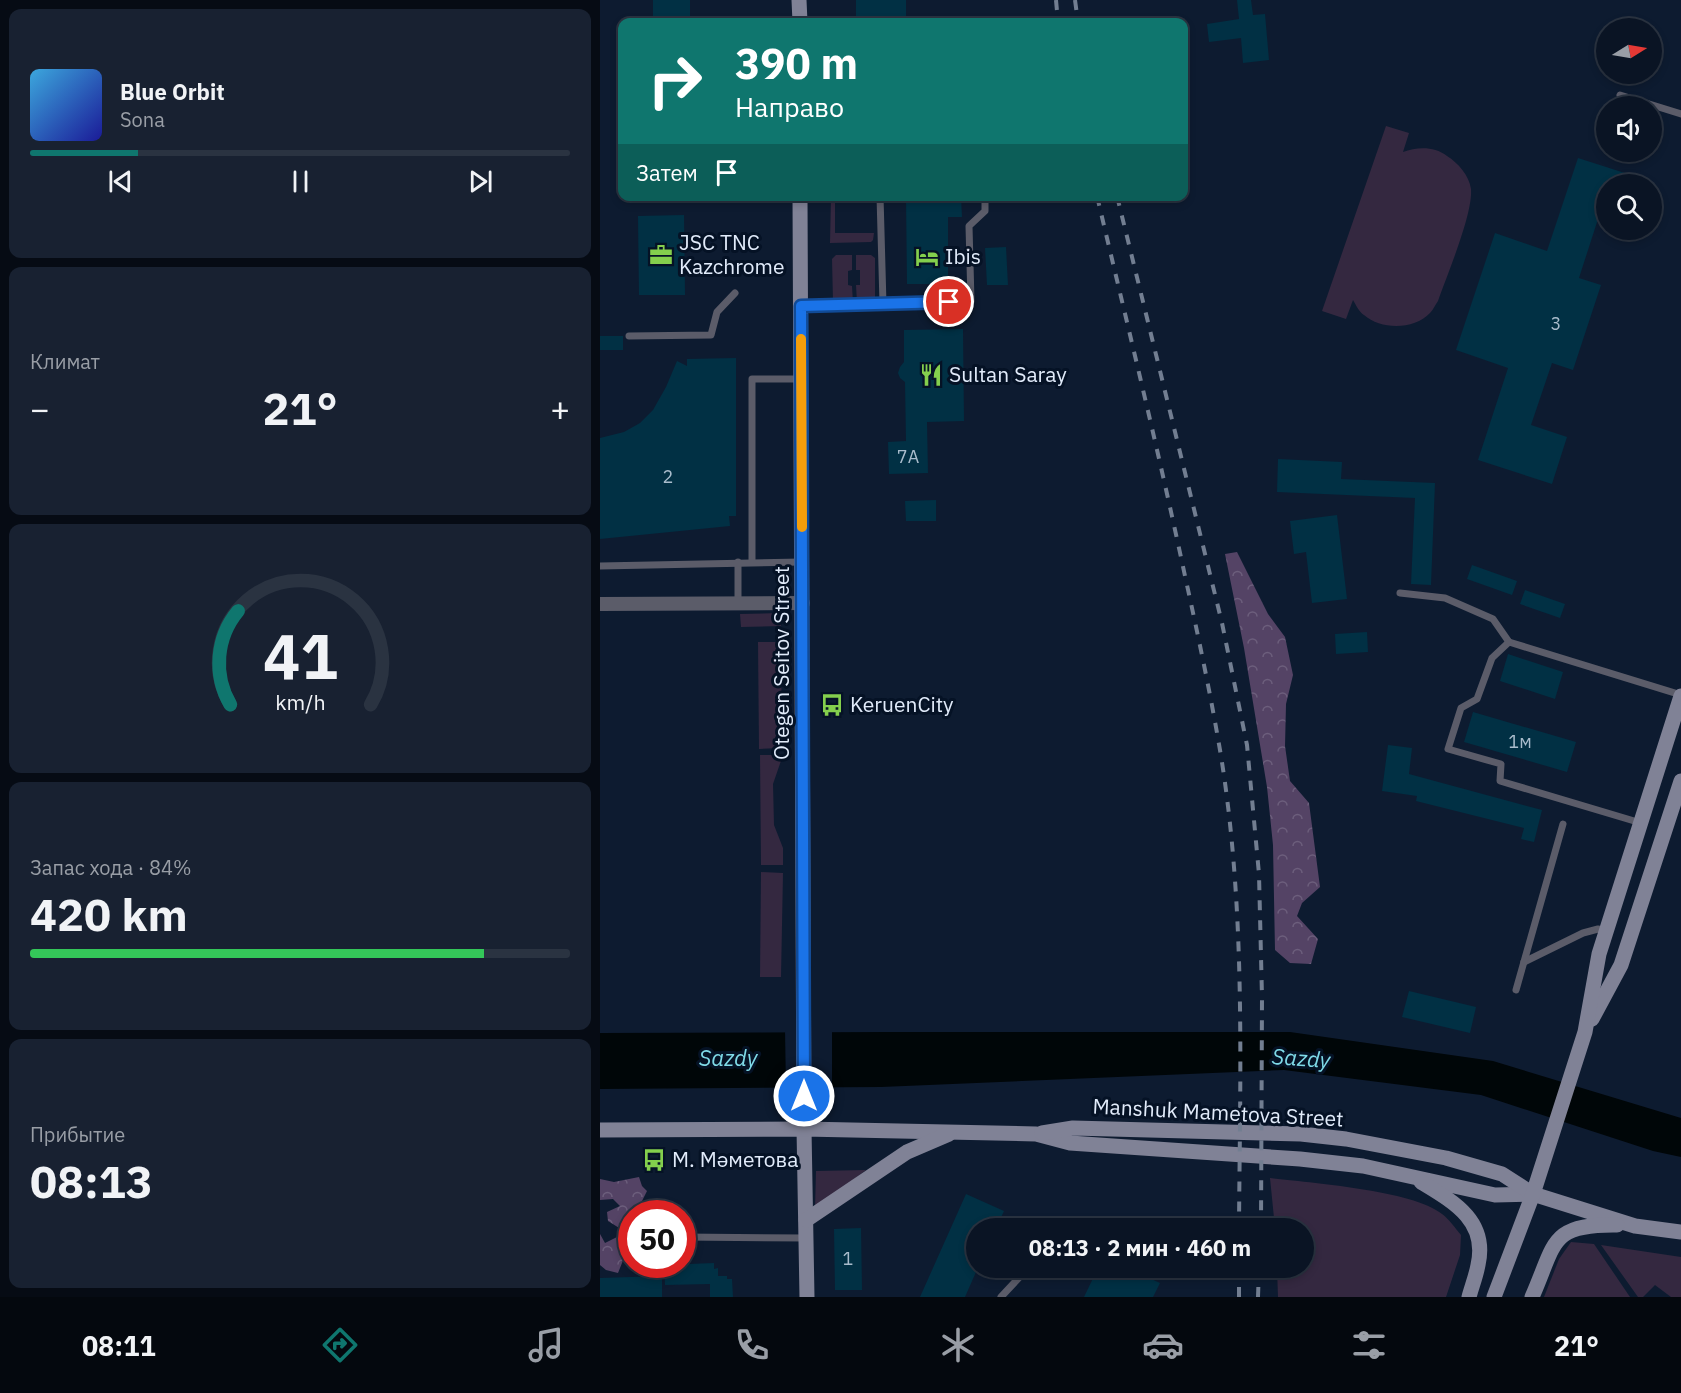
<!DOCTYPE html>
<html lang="ru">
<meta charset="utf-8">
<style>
body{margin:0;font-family:"IBM Plex Sans",sans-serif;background:#182131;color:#f1f3f6;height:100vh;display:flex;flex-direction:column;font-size:22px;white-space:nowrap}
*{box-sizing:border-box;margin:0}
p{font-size:20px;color:#999ea6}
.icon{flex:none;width:33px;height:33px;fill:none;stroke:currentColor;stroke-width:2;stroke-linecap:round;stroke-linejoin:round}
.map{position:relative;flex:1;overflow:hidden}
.panel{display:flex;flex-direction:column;gap:9px;padding:9px;background:#060b14;width:600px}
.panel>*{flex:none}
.banner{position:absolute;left:18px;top:18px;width:570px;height:183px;border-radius:12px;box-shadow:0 3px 9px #0003,0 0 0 2px #2a3341;background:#0f766e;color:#fff;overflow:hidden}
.needle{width:39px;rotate:79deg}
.controls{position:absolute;left:996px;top:18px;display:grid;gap:12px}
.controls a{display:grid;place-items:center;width:66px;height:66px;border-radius:50%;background:#0a1424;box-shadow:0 3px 9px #0003,0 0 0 2px #2a3341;font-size:30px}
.speed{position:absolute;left:18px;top:1200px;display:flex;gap:12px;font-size:30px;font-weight:700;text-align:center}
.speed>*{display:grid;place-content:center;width:78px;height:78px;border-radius:50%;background:#0a1424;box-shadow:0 3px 9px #0003,0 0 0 2px #2a3341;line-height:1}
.speed .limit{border:9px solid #d22;background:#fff;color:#111}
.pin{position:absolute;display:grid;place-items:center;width:51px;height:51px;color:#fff;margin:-26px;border:3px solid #fff;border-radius:50%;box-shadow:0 2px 6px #0007}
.me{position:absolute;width:66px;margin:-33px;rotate:0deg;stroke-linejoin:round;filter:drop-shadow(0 0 4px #0008)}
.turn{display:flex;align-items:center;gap:21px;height:126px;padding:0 18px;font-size:27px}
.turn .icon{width:78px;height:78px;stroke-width:2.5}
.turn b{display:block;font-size:42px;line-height:51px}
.then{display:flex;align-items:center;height:57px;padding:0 18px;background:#0003;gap:12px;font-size:22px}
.big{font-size:45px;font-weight:700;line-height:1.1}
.panel .tile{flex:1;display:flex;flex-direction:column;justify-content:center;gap:9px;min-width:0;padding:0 21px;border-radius:12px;background:#182131}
.panel .dial{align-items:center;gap:0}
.dial svg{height:156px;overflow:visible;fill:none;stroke:#2a3341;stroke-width:7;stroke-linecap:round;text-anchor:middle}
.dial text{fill:#f1f3f6;stroke:none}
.song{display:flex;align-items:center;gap:18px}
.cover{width:72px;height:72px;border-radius:9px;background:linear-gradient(135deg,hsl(200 70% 55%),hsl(240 70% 35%))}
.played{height:6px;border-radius:3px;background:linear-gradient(90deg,#0f766e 20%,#2a3341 20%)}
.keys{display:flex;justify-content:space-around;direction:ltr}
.heat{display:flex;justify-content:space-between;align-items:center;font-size:33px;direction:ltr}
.charge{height:9px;border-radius:4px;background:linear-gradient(90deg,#34c759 84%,#2a3341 0)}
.trip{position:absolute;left:366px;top:1218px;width:348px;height:60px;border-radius:30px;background:#0a1424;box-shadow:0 3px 9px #0003,0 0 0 2px #2a3341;font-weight:700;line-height:60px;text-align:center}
.dock{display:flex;height:96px;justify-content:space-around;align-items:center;background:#04080e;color:#999ea6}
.dock .icon{width:42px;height:42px}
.dock .current{color:#0f766e}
.dock b{font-size:27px;color:#f1f3f6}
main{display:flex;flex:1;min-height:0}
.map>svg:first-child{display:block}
.grass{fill:#342840}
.forest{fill:url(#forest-crowns)}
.water{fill:#000608}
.pier{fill:#0d1b30}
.building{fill:#013044}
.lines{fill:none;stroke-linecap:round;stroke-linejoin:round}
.lane{stroke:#5b5c69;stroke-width:7}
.street{stroke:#5b5c69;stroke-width:14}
.secondary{stroke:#808296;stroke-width:15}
.rail{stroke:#727e91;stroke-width:4;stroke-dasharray:10 10;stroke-linecap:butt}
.route-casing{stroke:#114b97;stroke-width:15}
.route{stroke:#1a73e8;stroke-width:10}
.slow{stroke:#f59e0b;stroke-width:10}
.labels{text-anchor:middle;stroke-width:6;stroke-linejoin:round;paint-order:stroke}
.number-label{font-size:18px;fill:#a9bccc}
.poi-label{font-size:21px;fill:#e1ebfa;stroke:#051225;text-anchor:start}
.street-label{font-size:21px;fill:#e1ebfa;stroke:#051225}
.water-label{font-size:22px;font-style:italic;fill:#7fdae8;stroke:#051225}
</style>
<main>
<section class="panel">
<div class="tile">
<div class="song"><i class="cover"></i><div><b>Blue Orbit</b><p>Sona</p></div></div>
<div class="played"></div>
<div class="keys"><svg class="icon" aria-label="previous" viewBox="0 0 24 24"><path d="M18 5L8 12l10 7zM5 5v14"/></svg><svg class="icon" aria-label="pause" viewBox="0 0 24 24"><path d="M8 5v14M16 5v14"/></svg><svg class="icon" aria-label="next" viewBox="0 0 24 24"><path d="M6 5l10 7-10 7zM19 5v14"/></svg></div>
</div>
<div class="tile"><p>Климат</p>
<div class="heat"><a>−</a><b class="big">21°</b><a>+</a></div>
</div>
<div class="tile dial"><svg viewBox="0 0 100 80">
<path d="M14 69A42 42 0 1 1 86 69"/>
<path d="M14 69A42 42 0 0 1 18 21" stroke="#0f766e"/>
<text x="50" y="56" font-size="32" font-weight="700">41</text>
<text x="50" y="72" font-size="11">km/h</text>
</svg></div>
<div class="tile"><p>Запас хода · 84%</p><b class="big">420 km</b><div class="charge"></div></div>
<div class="tile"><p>Прибытие</p><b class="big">08:13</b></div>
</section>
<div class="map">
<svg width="1081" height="1297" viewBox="0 0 1081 1297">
<defs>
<pattern id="forest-crowns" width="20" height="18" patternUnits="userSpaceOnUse" patternTransform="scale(1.5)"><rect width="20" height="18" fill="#544365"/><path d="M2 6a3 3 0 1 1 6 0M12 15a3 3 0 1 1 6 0" fill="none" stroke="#6c5e7c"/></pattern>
</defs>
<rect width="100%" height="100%" fill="#0d1b30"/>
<g class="grass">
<path d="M786,126L809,133L803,152C817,147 834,146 847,156C858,163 869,175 871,189C873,214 847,275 838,301C835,305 833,310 830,313C814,330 781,330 764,315C759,312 756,305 753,300L746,319L722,311Z"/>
<path d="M231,197H235V233H274L273,240L271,242L230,243Z"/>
<path d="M252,255V270L248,271V285L252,286L253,303L233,302L232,259L236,255Z"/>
<path d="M256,255H271L275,258V301L257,303L256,285H260V270H256Z"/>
<path d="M181,613V626L141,627L140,614Z"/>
<path d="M158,642H181L182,748L159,749Z"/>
<path d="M160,755H183L173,784L174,825L183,848V865H161Z"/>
<path d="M161,872L183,873L181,977H160Z"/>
<path d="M266,1170L215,1209L216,1171Z"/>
<path d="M670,1178C710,1183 813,1190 842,1214C849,1219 855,1228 861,1235L860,1255L846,1297H678L677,1268H704V1228H675Z"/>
<path d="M971,1242L994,1244L1030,1297H944L959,1259Z"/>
<path d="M1001,1245L1081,1257V1297H1071L1055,1285L1043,1297H1038Z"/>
</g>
<g class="forest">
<path d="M637,552L668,614L685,637L693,675L686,704L685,746L690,781L709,803L720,887L702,903L697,916L718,939L711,964L690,963L675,950L673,845L667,787L644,648L625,554Z"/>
<path d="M39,1177L42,1186L47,1191L36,1213L32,1214L31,1227L24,1231L8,1221L7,1212L20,1206L13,1199L0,1200V1179L14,1182Z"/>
<path d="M0,1234L5,1243L19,1236L28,1248L18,1273L6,1270L0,1265Z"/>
</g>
<path class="water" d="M289,1032H690L893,1061L1081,1118V1157L1053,1151L881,1095L684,1070L281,1087L0,1089V1033Z"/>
<path class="pier" d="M185,1029H232V1090H186Z"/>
<g class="building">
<path d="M53,0H90V17L53,18Z"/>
<rect x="256" y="0" width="50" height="22"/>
<path d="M637,0H651L653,15L665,14L669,60L643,63L641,38L609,42L607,24L639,19Z"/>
<path d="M978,158L1053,182V184H1006V218L999,216L979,278L1001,285L973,370L952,363L931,425L967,437L952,484L878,460L908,368L856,350L895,233L947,251Z"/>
<path d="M324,196H361L362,217H348V284H307L306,198Z"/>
<path d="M84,215L85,295H39L38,216Z"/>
<path d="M406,247L408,285H387L385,248Z"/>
<path d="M363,329L364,421L327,422L328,473L289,474L288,442L306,441L305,382L300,378L298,373L300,367L304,362V330Z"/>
<rect x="0" y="336" width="23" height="14"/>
<path d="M136,358V516H129L130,526L0,539V438L24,432L40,423L53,410L66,387L77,361L87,366V359Z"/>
<path d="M678,459L742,462L741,479L835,483L831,585L811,584L815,498L677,492Z"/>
<path d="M336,500V521H306L305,501Z"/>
<path d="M737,515L747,599L712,603L706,552L694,554L690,521Z"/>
<path d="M872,565L917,581L912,595L867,579Z"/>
<path d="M925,590L965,604L960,618L920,604Z"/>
<path d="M767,632L768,652L736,654L735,634Z"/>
<path d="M908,654L963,672L955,699L900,681Z"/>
<path d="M873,712L976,742L967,772L864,742Z"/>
<path d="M788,745L812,748L809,774L942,810L934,842L921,839L924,828L816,801L817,796L782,791Z"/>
<path d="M809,991L876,1007L870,1033L802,1017Z"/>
<path d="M366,1194L404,1211L396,1228H376V1272L365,1297H320Z"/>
<path d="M261,1228L262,1290H235L234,1229Z"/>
<path d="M114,1263V1269L118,1268V1276H127V1279H132L133,1297H110V1284L65,1285L64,1265Z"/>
<path d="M498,1268H527L560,1283L553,1297H484Z"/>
<path d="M62,1276V1297H0V1278Z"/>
</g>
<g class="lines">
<g class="lane">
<path d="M1020,95L1081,114"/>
<path d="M280,196L283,304"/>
<path d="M201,306L371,301L369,226L385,211V196"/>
<path d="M29,336L111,335L117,312L135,293"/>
<path d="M138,562V604"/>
<path d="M152,562V379H201"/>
<path d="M0,566L201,562"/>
<path d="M800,593L845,598L893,619L909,642L1081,695"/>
<path d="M909,642L892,658L877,699L861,708L848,749L901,764L900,781L1041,823"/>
<path d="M924,962L983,933L998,929L1007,931"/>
<path d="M916,990L963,824"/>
<path d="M82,1237L206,1238"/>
<path d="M401,1297L428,1268"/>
</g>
<path class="street" d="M0,604L203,603"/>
<g class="secondary">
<path d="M199,0L200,22"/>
<path d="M200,196L204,1129L207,1297"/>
<path d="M992,1019L1021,965L1081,781"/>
<path d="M0,1130L204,1129L436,1134L470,1143L700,1159L763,1166L895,1195L933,1194"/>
<path d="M442,1133L473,1128L701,1134L746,1139L846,1158L902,1174L933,1194L1035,1226L1081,1232"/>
<path d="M821,1182C854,1202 888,1221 878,1265C876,1276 872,1286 869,1297"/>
<path d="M206,1220L307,1152L349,1134"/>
<path d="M894,1297L933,1194L985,1032L999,954L1081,696"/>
<path d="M932,1297C956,1243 949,1224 1017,1225"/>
</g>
<g class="rail">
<path d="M456,0L458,22"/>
<path d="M475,0L478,22"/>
<path d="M497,196C527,323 558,449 585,576C598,635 611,696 621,756C646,912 640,1071 639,1228"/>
<path d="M517,196L622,623L647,745L659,874L662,997L661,1228"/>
<path d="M639,1297V1268"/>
<path d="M658,1297L659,1268"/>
</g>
</g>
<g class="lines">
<g class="route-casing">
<path id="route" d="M204,1096L201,306L349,302"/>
</g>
<use href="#route" class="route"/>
<path class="slow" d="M201,339L202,527"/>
</g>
<defs>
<g id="office-bare" transform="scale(1.8)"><path d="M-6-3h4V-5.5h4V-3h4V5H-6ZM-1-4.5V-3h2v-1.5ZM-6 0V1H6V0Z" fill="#84cf4d" stroke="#051225" stroke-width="2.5" paint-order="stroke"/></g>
<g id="hotel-bare" transform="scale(1.8)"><path d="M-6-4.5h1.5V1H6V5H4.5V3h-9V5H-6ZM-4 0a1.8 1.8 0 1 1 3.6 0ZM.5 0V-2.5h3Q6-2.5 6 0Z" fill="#84cf4d" stroke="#051225" stroke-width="2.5" paint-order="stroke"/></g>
<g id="restaurant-bare" transform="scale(1.8)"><path d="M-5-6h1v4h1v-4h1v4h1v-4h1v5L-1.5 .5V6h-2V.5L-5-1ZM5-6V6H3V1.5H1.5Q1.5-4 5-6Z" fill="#84cf4d" stroke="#051225" stroke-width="2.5" paint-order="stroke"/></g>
<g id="bus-bare" transform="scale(1.8)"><path d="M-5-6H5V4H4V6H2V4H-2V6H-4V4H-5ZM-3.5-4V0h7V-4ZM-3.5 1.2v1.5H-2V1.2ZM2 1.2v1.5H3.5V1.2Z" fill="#84cf4d" stroke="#051225" stroke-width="2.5" paint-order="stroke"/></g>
</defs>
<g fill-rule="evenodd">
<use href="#office-bare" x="61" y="255"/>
<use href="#hotel-bare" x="327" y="257"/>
<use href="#restaurant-bare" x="331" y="375"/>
<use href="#bus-bare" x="232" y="705"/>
<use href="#bus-bare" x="54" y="1160"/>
</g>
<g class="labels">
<g class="number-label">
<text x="956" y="330">3</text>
<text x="308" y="463">7А</text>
<text x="68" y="483">2</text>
<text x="920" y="748">1м</text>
<text x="248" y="1265">1</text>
</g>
<g class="poi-label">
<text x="79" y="250">JSC TNC<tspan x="79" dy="24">Kazchrome</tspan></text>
<text x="345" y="264">Ibis</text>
<text x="349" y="382">Sultan Saray</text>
<text x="250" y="712">KeruenCity</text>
<text x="72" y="1167">М. Мәметова</text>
</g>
<g class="street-label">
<text transform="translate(182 663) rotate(-90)" y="7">Otegen Seitov Street</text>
<text transform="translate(618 1113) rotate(3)" y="7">Manshuk Mametova Street</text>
</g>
<g class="water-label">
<text x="128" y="1066">Sazdy</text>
<text transform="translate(701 1058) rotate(4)" y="8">Sazdy</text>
</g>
</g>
</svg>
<div class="controls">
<a><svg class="needle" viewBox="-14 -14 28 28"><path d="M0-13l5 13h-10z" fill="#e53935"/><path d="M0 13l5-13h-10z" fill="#999ea6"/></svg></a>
<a><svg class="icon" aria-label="sound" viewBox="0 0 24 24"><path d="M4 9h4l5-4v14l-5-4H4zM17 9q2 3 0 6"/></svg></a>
<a><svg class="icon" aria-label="search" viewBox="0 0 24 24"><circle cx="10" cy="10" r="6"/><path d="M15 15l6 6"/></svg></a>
</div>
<div class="speed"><div class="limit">50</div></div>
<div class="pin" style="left:349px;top:302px;background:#d93025"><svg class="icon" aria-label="arrive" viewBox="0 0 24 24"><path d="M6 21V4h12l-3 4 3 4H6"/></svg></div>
<svg class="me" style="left:204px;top:1096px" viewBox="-20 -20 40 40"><circle r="17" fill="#1a73e8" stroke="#fff" stroke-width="3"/><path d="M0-11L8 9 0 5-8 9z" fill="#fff"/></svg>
<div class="trip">08:13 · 2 мин · 460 m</div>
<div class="banner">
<div class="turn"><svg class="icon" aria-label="right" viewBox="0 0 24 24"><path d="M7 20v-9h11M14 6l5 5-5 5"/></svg><div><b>390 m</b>Направо</div></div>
<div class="then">Затем<svg class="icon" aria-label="arrive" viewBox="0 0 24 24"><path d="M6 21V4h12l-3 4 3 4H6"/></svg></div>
</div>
</div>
</main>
<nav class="dock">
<b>08:11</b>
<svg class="icon current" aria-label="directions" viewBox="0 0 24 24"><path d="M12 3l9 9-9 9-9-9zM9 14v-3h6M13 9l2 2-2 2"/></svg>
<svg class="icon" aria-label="music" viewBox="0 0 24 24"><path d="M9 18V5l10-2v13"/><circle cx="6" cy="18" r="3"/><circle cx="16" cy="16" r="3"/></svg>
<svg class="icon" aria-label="phone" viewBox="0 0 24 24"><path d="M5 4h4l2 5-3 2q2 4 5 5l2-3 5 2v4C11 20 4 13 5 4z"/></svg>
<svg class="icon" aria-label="climate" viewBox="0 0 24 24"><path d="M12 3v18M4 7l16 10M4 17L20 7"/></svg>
<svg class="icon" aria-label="car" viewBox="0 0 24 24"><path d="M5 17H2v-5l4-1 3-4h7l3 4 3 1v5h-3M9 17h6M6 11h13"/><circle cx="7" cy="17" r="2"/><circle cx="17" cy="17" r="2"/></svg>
<svg class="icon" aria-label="filters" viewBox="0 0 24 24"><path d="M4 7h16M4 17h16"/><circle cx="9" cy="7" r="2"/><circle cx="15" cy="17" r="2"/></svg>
<b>21°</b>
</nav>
